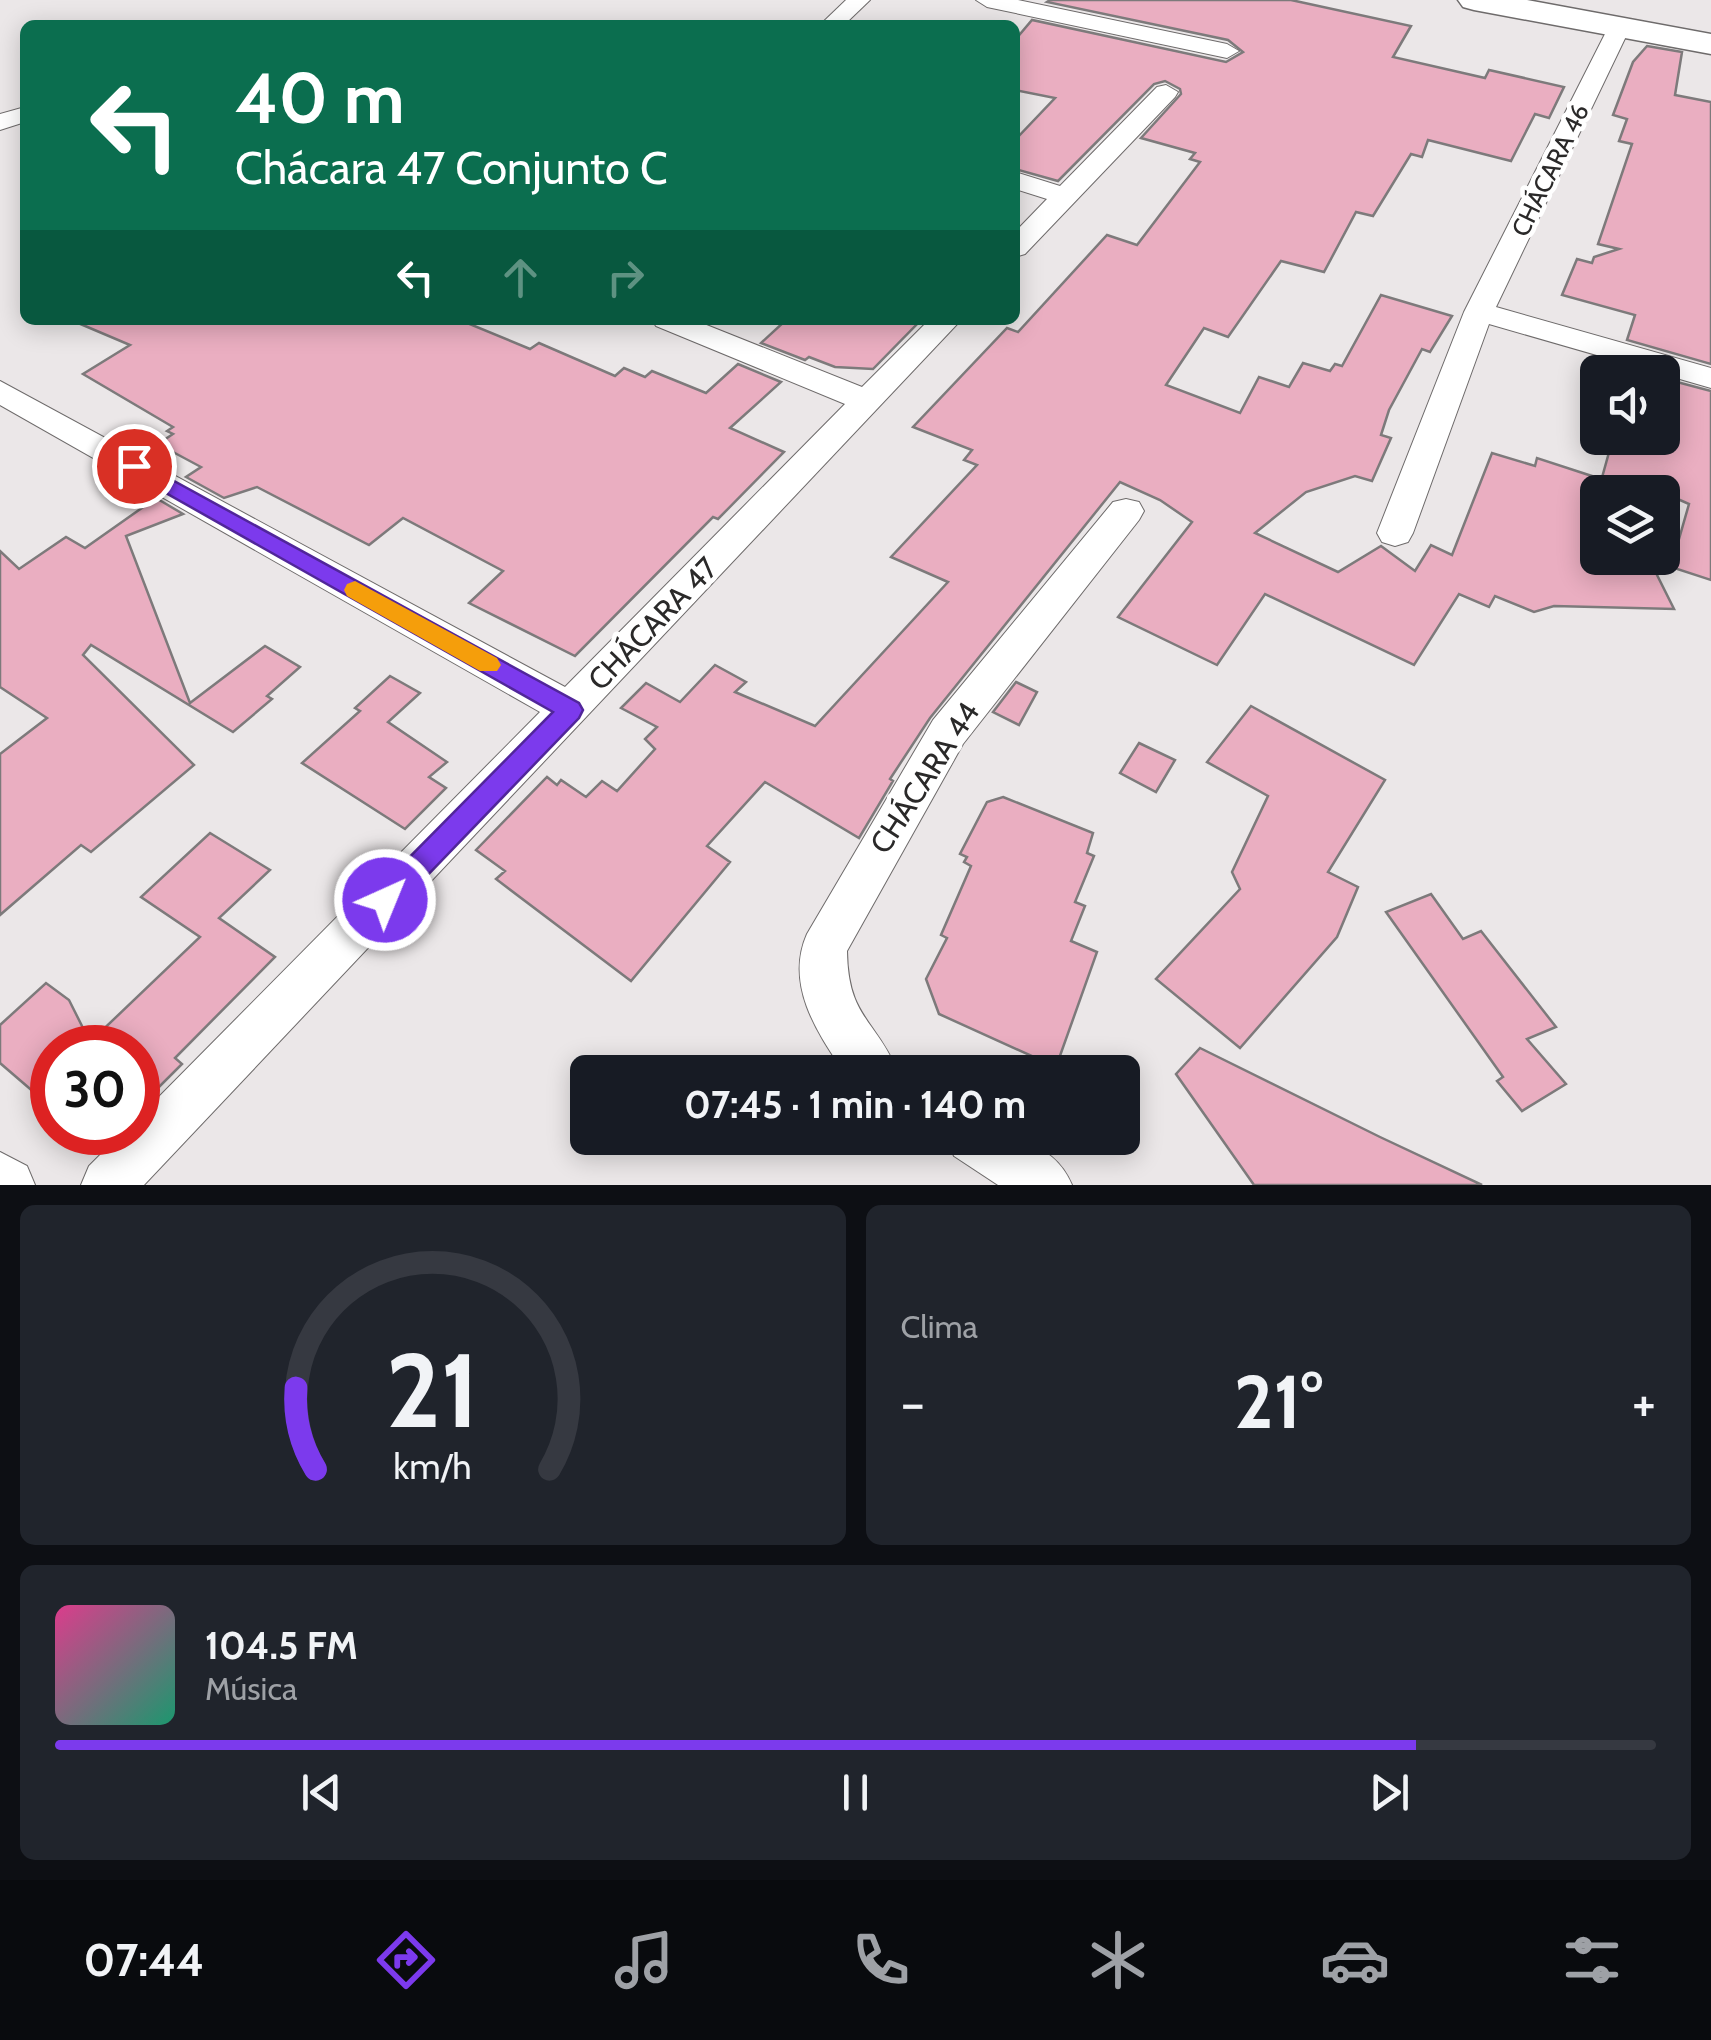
<!DOCTYPE html>
<html lang="pt">
<meta charset="utf-8">
<style>
body{margin:0;font-family:Cabin,sans-serif;background:#20242c;color:#f1f3f6;height:100vh;display:flex;flex-direction:column;font-size:38px;white-space:nowrap}
*{box-sizing:border-box;margin:0}
p{font-size:32px;color:#9ea1a6}
.icon{flex:none;width:55px;height:55px;fill:none;stroke:currentColor;stroke-width:2;stroke-linecap:round;stroke-linejoin:round}
.map{position:relative;height:1185px;overflow:hidden}
.side{display:flex;flex-direction:column;gap:20px;padding:20px;background:#0d0f14;flex:1}
.side>*{flex:none}
.hud{position:absolute;left:20px;top:20px;width:1000px;height:305px;border-radius:15px;box-shadow:0 5px 25px #0003;background:#0b6e4f;color:#fff;overflow:hidden}
.tools{position:absolute;left:1580px;top:355px;display:grid;gap:20px}
.tools a{display:grid;place-items:center;width:100px;height:100px;border-radius:15px;background:#171b24;box-shadow:0 5px 25px #0003;font-size:50px}
.speed{position:absolute;left:30px;top:1025px;display:flex;gap:20px;font-size:50px;font-weight:700;text-align:center}
.speed>*{display:grid;place-content:center;width:130px;height:130px;border-radius:50%;background:#171b24;box-shadow:0 5px 25px #0003;line-height:1}
.speed .limit{border:15px solid #d22;background:#fff;color:#111}
.pin{position:absolute;display:grid;place-items:center;width:85px;height:85px;color:#fff;margin:-42px;border:5px solid #fff;border-radius:50%;box-shadow:0 2px 10px #0007}
.me{position:absolute;width:110px;margin:-55px;rotate:44deg;stroke-linejoin:round;filter:drop-shadow(0 0 8px #0008)}
.turn{display:flex;align-items:center;gap:35px;height:210px;padding:0 50px;font-size:45px}
.turn .icon{width:130px;height:130px;stroke-width:2.5}
.turn b{display:block;font-size:70px;line-height:85px}
.lanes{display:flex;align-items:center;height:95px;padding:0 50px;background:#0003;justify-content:center;gap:50px;direction:ltr}
.lanes .off{opacity:.35}
.big{font-size:75px;font-weight:800;line-height:1.1}
.side .widget{flex:1;display:flex;flex-direction:column;justify-content:center;gap:15px;min-width:0;padding:0 35px;border-radius:15px;background:#20242c}
.side .dial{align-items:center;gap:0}
.dial svg{height:260px;overflow:visible;fill:none;stroke:#363941;stroke-width:7;stroke-linecap:round;text-anchor:middle}
.dial text{fill:#f1f3f6;stroke:none}
.song{display:flex;align-items:center;gap:30px}
.cover{width:120px;height:120px;border-radius:15px;background:linear-gradient(135deg,hsl(330 70% 55%),hsl(160 70% 35%))}
.played{height:10px;border-radius:5px;background:linear-gradient(90deg,#7c3aed 85%,#363941 85%)}
.keys{display:flex;justify-content:space-around;direction:ltr}
.heat{display:flex;justify-content:space-between;align-items:center;font-size:55px;direction:ltr}
.side .tiles{flex:1;display:grid;gap:20px;grid-template-columns:1fr 1fr}
.widget:last-child{grid-column:span 2}
.trip{position:absolute;left:570px;top:1055px;width:570px;height:100px;border-radius:15px;background:#171b24;box-shadow:0 5px 25px #0003;font-weight:800;line-height:100px;text-align:center}
.tab-bar{display:flex;height:160px;justify-content:space-around;align-items:center;background:#090b0e;color:#9ea1a6}
.tab-bar .icon{width:70px;height:70px}
.tab-bar .on{color:#7c3aed}
.tab-bar b{font-size:45px;color:#f1f3f6}
.map>svg:first-child{display:block}
.building{fill:#eaaec1;stroke:#7d7a7b;stroke-width:2.5}
.lines{fill:none;stroke-linecap:round;stroke-linejoin:round}
.street-casing{stroke:#6e6b6b;stroke-width:2}
.secondary-casing{stroke:#6e6b6b;stroke-width:3}
.street{fill:#fff;fill-rule:evenodd}
.secondary{fill:#fff;fill-rule:evenodd}
.route{fill:#7c3aed;stroke:#51269a;stroke-width:2.5}
.slow{fill:#f59e0b}
.labels{text-anchor:middle;stroke-width:9;stroke-linejoin:round;paint-order:stroke}
.far-street-label{font-size:25px;fill:#2a2929;stroke:#fff}
.street-label{font-size:30px;fill:#2a2929;stroke:#fff}
</style>
<div class="map">
<svg width="1711" height="1185" viewBox="0 0 1711 1185">
<rect width="100%" height="100%" fill="#ebe7e8"/>
<g class="building">
<path d="M1050,0H1291L1411,26L1393,57L1485,78L1489,70L1564,87L1549,118L1535,114L1511,161L1428,140L1422,157L1411,154L1373,216L1356,212L1324,272L1281,261L1228,337L1204,328L1166,385L1240,413L1259,377L1289,387L1303,363L1330,371L1335,364L1342,366L1381,295L1452,316L1430,352L1422,349L1389,410L1381,435L1391,438L1372,481L1355,476L1306,492L1255,533L1338,572L1381,546L1415,571L1431,545L1452,555L1492,453L1535,466L1537,458L1598,478V566L1653,567L1674,609L1554,606L1534,612L1495,596L1489,607L1459,594L1414,665L1265,594L1217,665L1118,617L1192,522L1160,500L1120,482L930,718L890,779L893,781L859,838L765,782L707,846L730,862L631,981L496,879L505,871L476,850L547,777L557,785L561,780L586,797L602,781L617,791L655,749L645,739L657,727L621,708L646,683L680,702L715,665L746,682L735,692L815,726L948,582L891,557L977,465L964,460L972,450L913,427L1007,328L1018,332L1107,235L1137,245L1200,162L1190,159L1195,153L1141,138L1181,94L1180,89L1165,81L1154,84L1058,181L1015,169V140L1055,98L1015,90V40L1032,20L1226,62L1243,52L1228,40L1047,2Z"/>
<path d="M1647,46L1682,52L1675,95L1711,102V364L1627,340L1635,315L1562,295L1577,259L1592,263L1594,257L1619,249L1598,244L1632,144L1619,141L1627,119L1613,115L1633,62Z"/>
<path d="M71,320H460L530,349L539,343L615,376L624,368L645,377L652,371L706,393L738,364L781,382L730,428L784,452L718,519L713,517L575,656L469,603L503,571L403,518L369,545L257,487L224,498L186,477L201,467L158,444L173,434L167,431L173,427L83,374L130,345Z"/>
<path d="M786,320H921L873,369L835,367L809,357L805,360L761,343Z"/>
<path d="M1662,378L1711,391V580L1671,567L1689,504L1662,492H1598L1613,438H1662Z"/>
<path d="M156,498L183,514L126,536L190,703L265,646L300,667L267,696L272,699L233,732L91,645L83,655L194,765L91,852L81,845L0,915V754L47,718L0,687V551L19,569L66,537L85,548Z"/>
<path d="M390,676L420,693L388,722L447,762L429,777L446,788L405,829L302,763L360,711L355,708Z"/>
<path d="M1016,682L1037,692L1019,725L993,712Z"/>
<path d="M1251,706L1385,780L1328,872L1358,887L1337,937L1240,1048L1156,979L1240,889L1232,872L1268,796L1207,762Z"/>
<path d="M1139,743L1175,760L1156,792L1120,773Z"/>
<path d="M1003,797L1093,833L1087,853L1094,856L1075,902L1085,906L1071,941L1097,952L1056,1067L939,1014L926,979L947,938L941,935L971,866L964,862L967,857L960,854L987,802Z"/>
<path d="M210,833L270,870L219,918L275,957L175,1058L182,1064L138,1108V1048H52V1078L36,1094L0,1063V1025L46,983L69,1000L90,1042L200,937L141,897Z"/>
<path d="M1431,894L1463,939L1481,931L1556,1027L1527,1039L1566,1084L1522,1111L1497,1081L1503,1077L1386,912Z"/>
<path d="M1200,1048L1380,1137L1482,1185H1254L1176,1074Z"/>
</g>
<g class="lines">
<g class="street-casing">
<g id="street">
<path d="M846,0H870L844,25H820Z"/>
<path d="M976,0H1018L1227,44L1239,51L1227,58L987,7Z"/>
<path d="M1619,21L1630,28L1496,307L1711,368V388L1489,324L1413,533L1408,542L1395,546L1382,542L1377,533L1464,312L1608,28Z"/>
<path d="M1166,85L1178,92L1175,97L1025,254L1015,257V232L1047,199L1015,189V172L1060,186L1157,87Z"/>
<path d="M25,107V122L0,130V114Z"/>
<path d="M652,320H694L862,387L929,320H961L144,1185H81L89,1166L123,1132H138V1118L540,712L0,405V381L565,687L845,404L656,326Z"/>
<path d="M1126,499L1139,502L1144,511L1139,520L963,744L847,951C848,1018 875,1018 898,1072H844C816,1031 785,984 807,934L933,720L1113,502Z"/>
<path d="M946,1138C994,1135 1050,1133 1072,1185H998L954,1156Z"/>
<path d="M0,1152L27,1166L35,1185H0Z"/>
</g>
</g>
<g class="secondary-casing">
<path id="secondary" d="M1458,0H1527L1711,34V54L1474,10L1463,7Z"/>
</g>
<use href="#street" class="street"/>
<use href="#secondary" class="secondary"/>
</g>
<path class="route" d="M134,459L579,703L583,710L579,718L395,909L385,913L375,909L371,900L375,892L553,712L127,471L124,466L127,462Z"/>
<path class="slow" d="M355,581L497,658L501,665L497,671H480L347,596L344,590L347,584Z"/>
<g class="labels">
<g class="far-street-label">
<text transform="translate(1550 170) rotate(-64)" y="9">CHÁCARA 46</text>
</g>
<g class="street-label">
<text transform="translate(653 624) rotate(-46)" y="10">CHÁCARA 47</text>
<text transform="translate(925 778) rotate(-57)" y="10">CHÁCARA 44</text>
</g>
</g>
</svg>
<div class="tools">
<a><svg class="icon" aria-label="sound" viewBox="0 0 24 24"><path d="M4 9h4l5-4v14l-5-4H4zM17 9q2 3 0 6"/></svg></a>
<a><svg class="icon" aria-label="layers" viewBox="0 0 24 24"><path d="M12 4l9 5-9 5-9-5zM3 14l9 5 9-5"/></svg></a>
</div>
<div class="speed"><div class="limit">30</div></div>
<div class="pin" style="left:134px;top:466px;background:#d93025"><svg class="icon" aria-label="arrive" viewBox="0 0 24 24"><path d="M6 21V4h12l-3 4 3 4H6"/></svg></div>
<svg class="me" style="left:385px;top:900px" viewBox="-20 -20 40 40"><circle r="17" fill="#7c3aed" stroke="#fff" stroke-width="3"/><path d="M0-11L8 9 0 5-8 9z" fill="#fff"/></svg>
<div class="trip">07:45 · 1 min · 140 m</div>
<div class="hud">
<div class="turn"><svg class="icon" aria-label="left" viewBox="0 0 24 24"><path d="M17 20v-9H6M10 6l-5 5 5 5"/></svg><div><b>40 m</b>Chácara 47 Conjunto C</div></div>
<div class="lanes"><svg class="icon" aria-label="left" viewBox="0 0 24 24"><path d="M17 20v-9H6M10 6l-5 5 5 5"/></svg><svg class="icon off" aria-label="ahead" viewBox="0 0 24 24"><path d="M12 20V5M6 11l6-6 6 6"/></svg><svg class="icon off" aria-label="right" viewBox="0 0 24 24"><path d="M7 20v-9h11M14 6l5 5-5 5"/></svg></div>
</div>
</div>
<section class="side">
<div class="tiles">
<div class="widget dial"><svg viewBox="0 0 100 80">
<path d="M14 69A42 42 0 1 1 86 69"/>
<path d="M14 69A42 42 0 0 1 8 44" stroke="#7c3aed"/>
<text x="50" y="56" font-size="32" font-weight="700">21</text>
<text x="50" y="72" font-size="11">km/h</text>
</svg></div>
<div class="widget"><p>Clima</p>
<div class="heat"><a>−</a><b class="big">21°</b><a>+</a></div>
</div>
<div class="widget">
<div class="song"><i class="cover"></i><div><b>104.5 FM</b><p>Música</p></div></div>
<div class="played"></div>
<div class="keys"><svg class="icon" aria-label="previous" viewBox="0 0 24 24"><path d="M18 5L8 12l10 7zM5 5v14"/></svg><svg class="icon" aria-label="pause" viewBox="0 0 24 24"><path d="M8 5v14M16 5v14"/></svg><svg class="icon" aria-label="next" viewBox="0 0 24 24"><path d="M6 5l10 7-10 7zM19 5v14"/></svg></div>
</div>
</div>
</section>
<nav class="tab-bar">
<b>07:44</b>
<svg class="icon on" aria-label="directions" viewBox="0 0 24 24"><path d="M12 3l9 9-9 9-9-9zM9 14v-3h6M13 9l2 2-2 2"/></svg>
<svg class="icon" aria-label="music" viewBox="0 0 24 24"><path d="M9 18V5l10-2v13"/><circle cx="6" cy="18" r="3"/><circle cx="16" cy="16" r="3"/></svg>
<svg class="icon" aria-label="phone" viewBox="0 0 24 24"><path d="M5 4h4l2 5-3 2q2 4 5 5l2-3 5 2v4C11 20 4 13 5 4z"/></svg>
<svg class="icon" aria-label="climate" viewBox="0 0 24 24"><path d="M12 3v18M4 7l16 10M4 17L20 7"/></svg>
<svg class="icon" aria-label="car" viewBox="0 0 24 24"><path d="M5 17H2v-5l4-1 3-4h7l3 4 3 1v5h-3M9 17h6M6 11h13"/><circle cx="7" cy="17" r="2"/><circle cx="17" cy="17" r="2"/></svg>
<svg class="icon" aria-label="filters" viewBox="0 0 24 24"><path d="M4 7h16M4 17h16"/><circle cx="9" cy="7" r="2"/><circle cx="15" cy="17" r="2"/></svg>
</nav>
